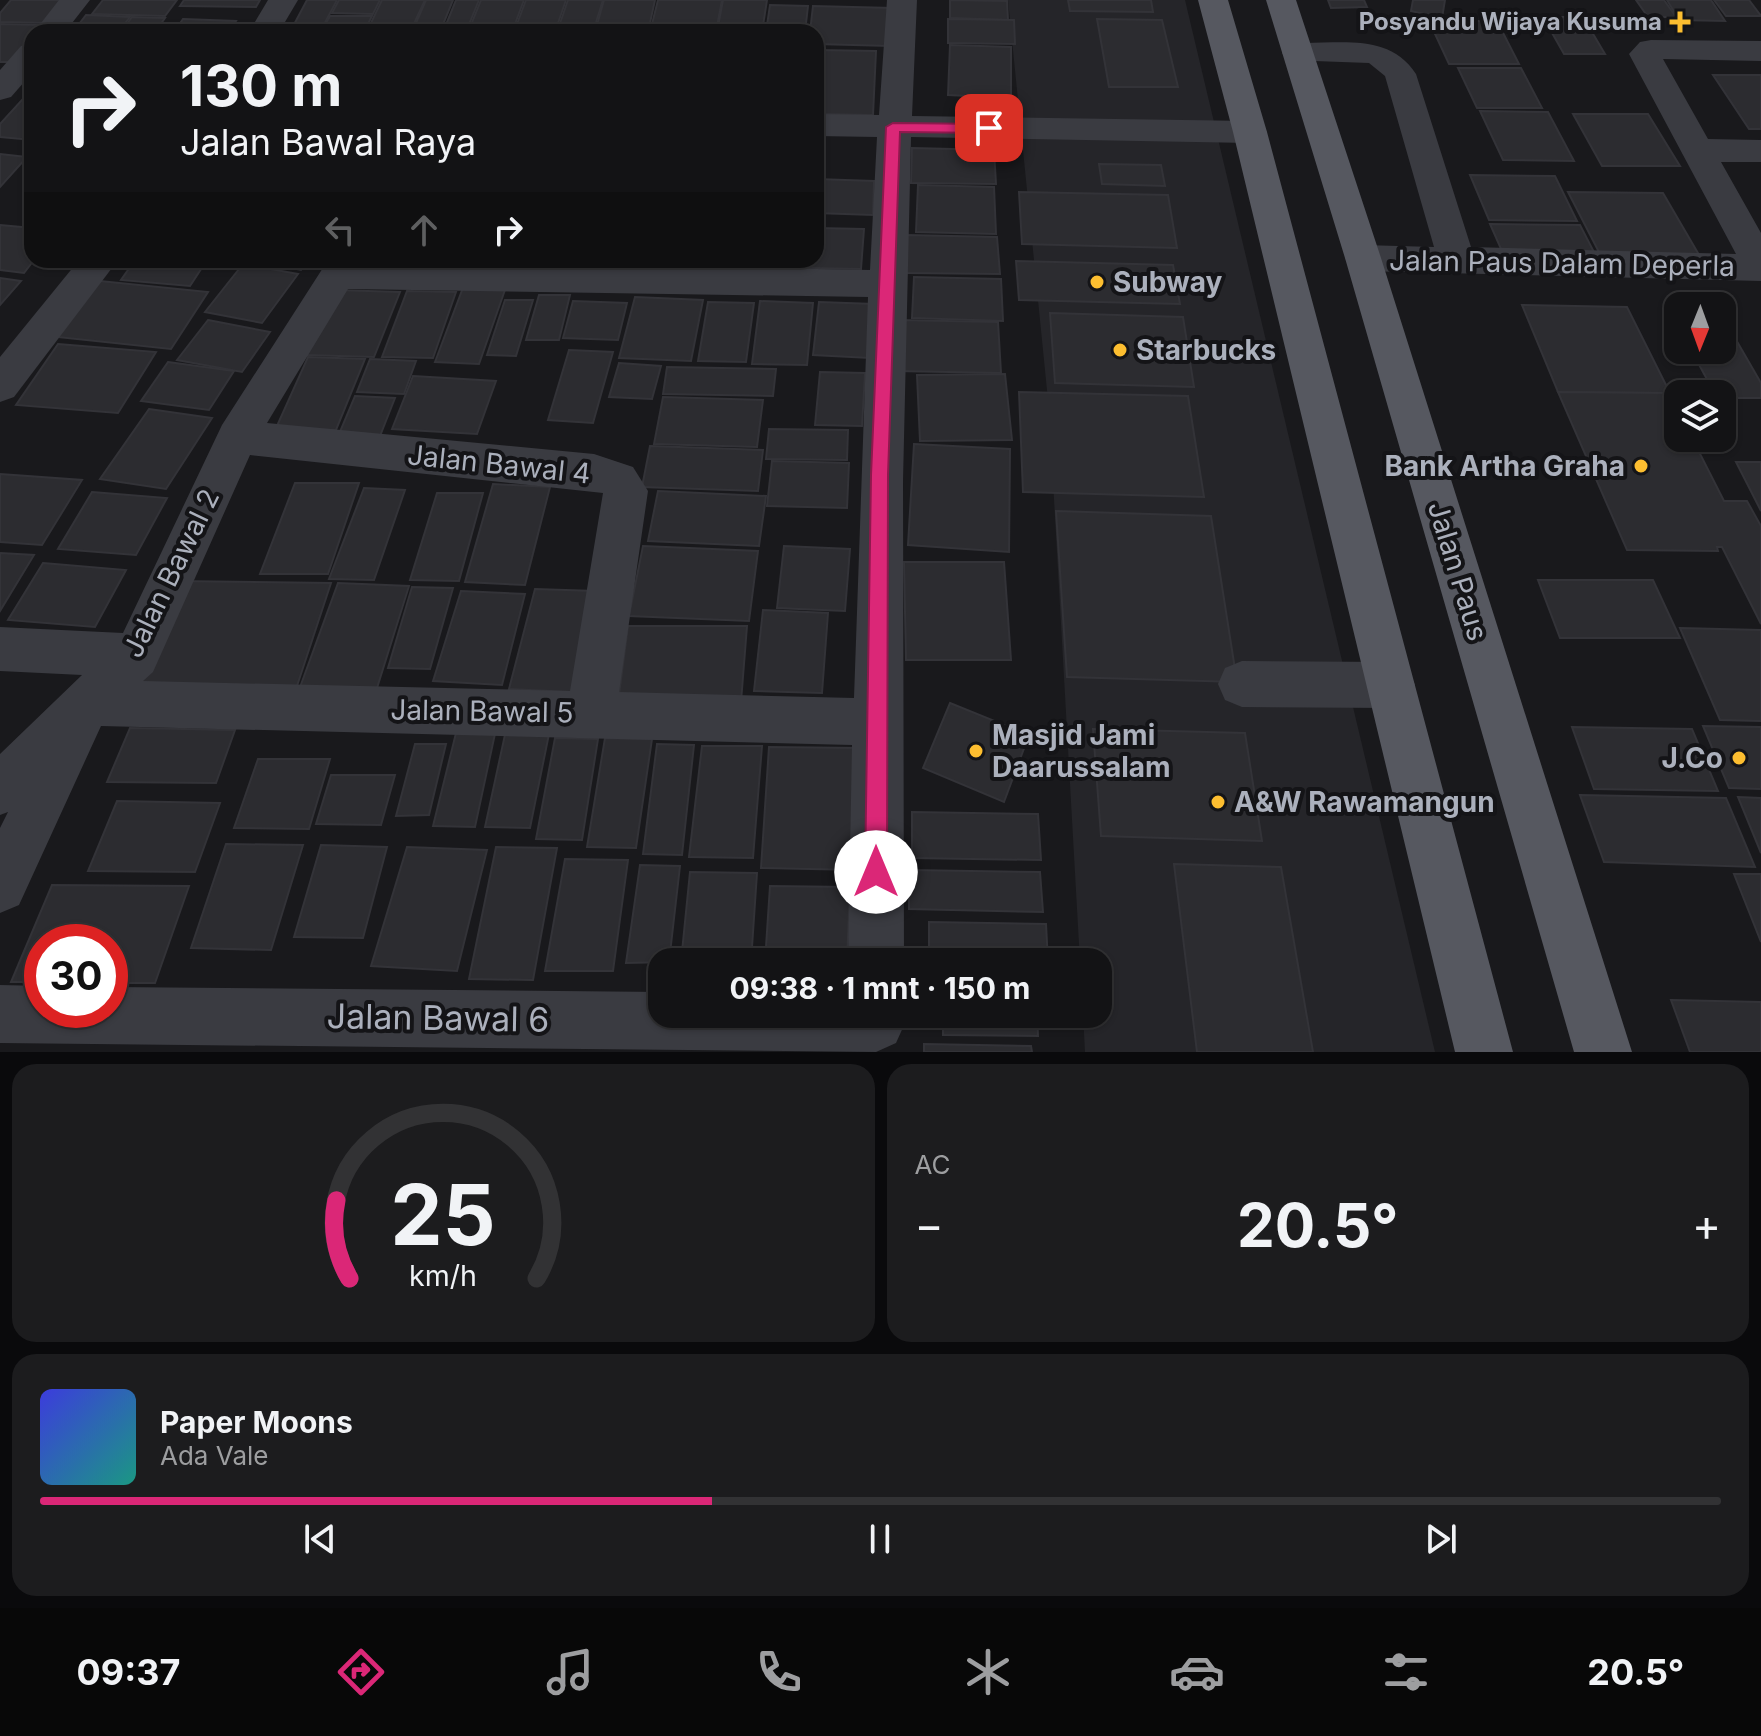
<!DOCTYPE html>
<html lang="id">
<meta charset="utf-8">
<style>
body{margin:0;font-family:Inter,sans-serif;background:#1c1c1e;color:#f1f3f6;height:100vh;display:flex;flex-direction:column;font-size:30px;white-space:nowrap}
*{box-sizing:border-box;margin:0}
p{font-size:26px;color:#9d9ea0}
.icon{flex:none;width:44px;height:44px;fill:none;stroke:currentColor;stroke-width:2;stroke-linecap:round;stroke-linejoin:round}
.map{position:relative;height:1052px;overflow:hidden}
.sheet{display:flex;flex-direction:column;gap:12px;padding:12px;background:#0a0a0c;flex:1}
.sheet>*{flex:none}
.hud{position:absolute;left:24px;top:24px;width:800px;height:244px;border-radius:24px;box-shadow:0 2px 6px #0004,0 0 0 2px #323234;background:#131315;color:#f1f3f6;overflow:hidden}
.needle{width:52px;rotate:181deg}
.controls{position:absolute;left:1664px;top:292px;display:grid;gap:16px}
.controls a{display:grid;place-items:center;width:72px;height:72px;border-radius:16px;background:#131315;box-shadow:0 2px 6px #0004,0 0 0 2px #323234;font-size:40px}
.speed{position:absolute;left:24px;top:924px;display:flex;gap:16px;font-size:40px;font-weight:700;text-align:center}
.speed>*{display:grid;place-content:center;width:104px;height:104px;border-radius:50%;background:#131315;box-shadow:0 2px 6px #0004,0 0 0 2px #323234;line-height:1}
.speed .limit{border:12px solid #d22;background:#fff;color:#111}
.pin{position:absolute;display:grid;place-items:center;width:68px;height:68px;color:#fff;margin:-34px;border-radius:16px;box-shadow:0 4px 12px #0006}
.me{position:absolute;width:88px;margin:-44px;rotate:0deg;stroke-linejoin:round;filter:drop-shadow(0 0 6px #0008)}
.turn{display:flex;align-items:center;gap:28px;height:168px;padding:0 24px;font-size:36px}
.turn .icon{width:104px;height:104px;stroke-width:2.5}
.turn b{display:block;font-size:56px;line-height:68px}
.lanes{display:flex;align-items:center;height:76px;padding:0 24px;background:#0003;justify-content:center;gap:40px;direction:ltr}
.lanes .off{opacity:.35}
.big{font-size:60px;font-weight:700;line-height:1.1}
.sheet .widget{flex:1;display:flex;flex-direction:column;justify-content:center;gap:12px;min-width:0;padding:0 28px;border-radius:24px;background:#1c1c1e}
.sheet .dial{align-items:center;gap:0}
.dial svg{height:208px;overflow:visible;fill:none;stroke:#323234;stroke-width:7;stroke-linecap:round;text-anchor:middle}
.dial text{fill:#f1f3f6;stroke:none}
.song{display:flex;align-items:center;gap:24px}
.cover{width:96px;height:96px;border-radius:12px;background:linear-gradient(135deg,hsl(240 70% 55%),hsl(170 70% 35%))}
.played{height:8px;border-radius:4px;background:linear-gradient(90deg,#db2777 40%,#323234 40%)}
.keys{display:flex;justify-content:space-around;direction:ltr}
.heat{display:flex;justify-content:space-between;align-items:center;font-size:44px;direction:ltr}
.sheet .tiles{flex:1;display:grid;gap:12px;grid-template-columns:1fr 1fr}
.widget:last-child{grid-column:span 2}
.trip{position:absolute;left:648px;top:948px;width:464px;height:80px;border-radius:24px;background:#131315;box-shadow:0 2px 6px #0004,0 0 0 2px #323234;font-weight:700;line-height:80px;text-align:center}
.menu{display:flex;height:128px;justify-content:space-around;align-items:center;background:#080808;color:#9d9ea0}
.menu .icon{width:56px;height:56px}
.menu .selected{color:#db2777}
.menu b{font-size:36px;color:#f1f3f6}
.map>svg:first-child{display:block}
.built{fill:#252529}
.building{fill:#2c2c30;stroke:#333338;stroke-width:2}
.lines{fill:none;stroke-linecap:round;stroke-linejoin:round}
.minor{fill:#3a3b41;fill-rule:evenodd}
.major{fill:#565860;fill-rule:evenodd}
.route{fill:#db2777;stroke:#8e194d;stroke-width:2}
.poi-dot{fill:#fdbe30;stroke:#141417;stroke-width:3}
.labels{text-anchor:middle;stroke-width:8;stroke-linejoin:round;paint-order:stroke}
.far-poi-label{font-size:24px;font-weight:bold;fill:#abb0bc;stroke:#141417;text-anchor:end}
.street-label{font-size:28px;fill:#abb0bc;stroke:#141417}
.poi-label{font-size:28px;font-weight:bold;fill:#abb0bc;stroke:#141417;text-anchor:start}
.near-street-label{font-size:34px;fill:#abb0bc;stroke:#141417}
</style>
<div class="map">
<svg width="1761" height="1052" viewBox="0 0 1761 1052">
<rect width="100%" height="100%" fill="#19191c"/>
<path class="built" d="M1008,0H1185L1435,1052H1085L1083,1014H1098V962H1080L1049,410Z"/>
<g class="building">
<path d="M11,0H67L49,23L0,22V13Z"/>
<path d="M103,0H177L165,16L92,14Z"/>
<path d="M184,0H260L256,7L180,6Z"/>
<path d="M307,0H337L320,32H290Z"/>
<path d="M339,0H380L373,14L332,13Z"/>
<path d="M382,0H425L412,28L369,27Z"/>
<path d="M426,0H453L440,32H412Z"/>
<path d="M456,0H479L466,32H443Z"/>
<path d="M481,0H524L512,32H468Z"/>
<path d="M526,0H566L555,32H514Z"/>
<path d="M568,0H603L593,32H557Z"/>
<path d="M604,0H655L648,32H595Z"/>
<path d="M658,0H722L716,32H650Z"/>
<path d="M723,0H767L762,32H717Z"/>
<path d="M950,0L1007,1L1008,20L950,18Z"/>
<path d="M1068,0H1151L1153,12L1070,11Z"/>
<path d="M1328,0H1364L1367,7L1331,8Z"/>
<path d="M1413,0H1445L1442,18L1411,11Z"/>
<path d="M1636,0H1664L1676,17H1648Z"/>
<path d="M1667,0H1711L1725,21L1679,20Z"/>
<path d="M1714,0H1749L1761,16H1726Z"/>
<path d="M770,5L808,6L805,32H766Z"/>
<path d="M813,6L893,8L890,46L816,44V32H810Z"/>
<path d="M86,15L130,17L118,32H73Z"/>
<path d="M330,16H372L364,32H321Z"/>
<path d="M132,17L165,18L155,32H121Z"/>
<path d="M1543,17H1583L1605,54H1564Z"/>
<path d="M183,19L236,21L229,32H174Z"/>
<path d="M948,19L1014,20L1015,44L948,43Z"/>
<path d="M1097,19L1162,20L1178,87H1109Z"/>
<path d="M1429,21H1497L1519,64H1449Z"/>
<path d="M0,24L43,25L37,32H32V39L14,62H0Z"/>
<path d="M950,45L1011,47V98L948,95Z"/>
<path d="M817,50L876,51L873,115L816,114Z"/>
<path d="M1458,68H1521L1542,108H1477Z"/>
<path d="M1713,75H1761V129H1749Z"/>
<path d="M32,89V140L0,137V124Z"/>
<path d="M1480,111L1548,112L1574,161L1503,160Z"/>
<path d="M1573,114H1648L1680,166H1602Z"/>
<path d="M912,148L994,150L996,184L911,183Z"/>
<path d="M0,154L27,157L0,187Z"/>
<path d="M1099,164L1161,165L1165,186L1102,184Z"/>
<path d="M1470,175L1555,176L1577,221L1489,220Z"/>
<path d="M816,179L874,181L873,215L816,213Z"/>
<path d="M918,185L994,187L996,234L916,232Z"/>
<path d="M1019,192L1168,195L1177,248L1022,244Z"/>
<path d="M1568,192L1663,193L1702,260L1602,258Z"/>
<path d="M1490,224L1580,225L1597,258H1505Z"/>
<path d="M0,225L32,228L34,260L24,273L0,270Z"/>
<path d="M816,228L864,229L861,269L806,268L807,260H816Z"/>
<path d="M906,235L997,237L1000,274L906,273Z"/>
<path d="M135,260H207L190,286L121,280Z"/>
<path d="M253,260H309L301,270Z"/>
<path d="M538,260H573L570,273L534,272Z"/>
<path d="M576,260H619L617,266L574,265Z"/>
<path d="M650,260H692L689,277L647,276Z"/>
<path d="M695,260H754L752,270L694,268Z"/>
<path d="M1016,261L1173,265L1180,304L1019,300Z"/>
<path d="M243,264L298,274L262,323L205,312Z"/>
<path d="M914,277L1001,279L1003,321L912,318Z"/>
<path d="M0,278L21,281L0,305Z"/>
<path d="M90,280L208,292L171,349L48,336Z"/>
<path d="M464,285L506,287L479,364L435,362Z"/>
<path d="M335,290L400,292L374,357L306,355Z"/>
<path d="M407,291L456,292L433,358L382,357Z"/>
<path d="M539,295H570L559,340H526Z"/>
<path d="M635,297L703,300L691,361L619,358Z"/>
<path d="M505,300H533L516,356L487,355Z"/>
<path d="M573,301L627,303L618,340L563,338Z"/>
<path d="M760,301L813,303L807,365L752,364Z"/>
<path d="M708,302L754,303L746,362L698,361Z"/>
<path d="M819,302L874,304L870,358L813,355Z"/>
<path d="M1522,305L1627,307L1670,393L1558,392Z"/>
<path d="M1050,313L1183,317L1194,387L1055,383Z"/>
<path d="M208,320L270,332L242,372L177,360Z"/>
<path d="M897,320L998,322L1001,373L895,371Z"/>
<path d="M1722,337L1735,338L1761,383V398H1722V394H1715L1691,350H1722Z"/>
<path d="M58,344L156,352L118,413L16,405Z"/>
<path d="M569,350L613,352L593,423L548,420Z"/>
<path d="M308,357L365,359L336,430L276,428Z"/>
<path d="M370,359L416,361L404,394L357,392Z"/>
<path d="M168,362L234,371L209,410L141,401Z"/>
<path d="M619,363L661,366L652,399L609,397Z"/>
<path d="M667,367L776,369L773,396L663,394Z"/>
<path d="M820,372L865,373L862,426L815,425Z"/>
<path d="M1005,374L1012,440L920,441L917,375Z"/>
<path d="M413,376L496,381L477,434L392,429Z"/>
<path d="M1019,392L1188,396L1204,497L1023,492Z"/>
<path d="M1558,392L1670,393L1678,410V438H1692L1724,501H1747L1761,526V624L1722,547H1717L1718,551L1627,550Z"/>
<path d="M355,396L395,398L380,436L339,434Z"/>
<path d="M663,397L763,400L757,447L654,444Z"/>
<path d="M149,409L212,418L166,489L100,479Z"/>
<path d="M769,429L848,430L847,460L766,459Z"/>
<path d="M914,444L1010,449L1009,552L908,545Z"/>
<path d="M650,446L763,450L758,491L642,487Z"/>
<path d="M772,461L849,463L847,508L767,506Z"/>
<path d="M1736,462H1761V511Z"/>
<path d="M0,474L82,480L42,545L0,542Z"/>
<path d="M295,483H359L328,574H260Z"/>
<path d="M493,484L550,487L525,585L465,582Z"/>
<path d="M364,488L405,490L374,580L329,579Z"/>
<path d="M658,491L766,496L759,546L648,541Z"/>
<path d="M92,492L167,498L136,555L58,549Z"/>
<path d="M437,493H483L459,581L410,580Z"/>
<path d="M1056,511L1211,516L1237,682L1067,677Z"/>
<path d="M643,546L758,551L749,621L629,616Z"/>
<path d="M784,546L850,549L845,611L777,608Z"/>
<path d="M0,553L34,555L0,611Z"/>
<path d="M904,562H1004L1011,660H906Z"/>
<path d="M43,563L126,570L95,627L8,620Z"/>
<path d="M1538,580H1653L1680,638H1560Z"/>
<path d="M175,581L331,583L295,692L129,689Z"/>
<path d="M338,583L409,586L372,704L295,701Z"/>
<path d="M412,587L453,588L430,669L388,668Z"/>
<path d="M535,589L595,591L572,692L509,689Z"/>
<path d="M461,591L525,594L502,685L433,681Z"/>
<path d="M763,610L828,613L822,693L754,691Z"/>
<path d="M628,626H747L741,702H618Z"/>
<path d="M1680,628L1761,630V721L1720,720Z"/>
<path d="M950,703L1029,735L1004,802L923,768Z"/>
<path d="M1703,726L1761,727V789L1729,788Z"/>
<path d="M1572,727L1692,729L1718,791L1594,789Z"/>
<path d="M130,728L235,730L216,783L107,782Z"/>
<path d="M457,729H496L475,827L433,826Z"/>
<path d="M550,729L530,828L485,827L506,730Z"/>
<path d="M1093,729L1245,733L1262,841L1101,836Z"/>
<path d="M555,738L598,739L582,840L536,839Z"/>
<path d="M605,738L652,739L636,848L587,847Z"/>
<path d="M415,744H446L429,815L396,816Z"/>
<path d="M657,744L694,745L682,855L643,854Z"/>
<path d="M702,746H762L753,858L689,857Z"/>
<path d="M769,747L860,748L857,870L761,868Z"/>
<path d="M258,759H330L309,829L234,828Z"/>
<path d="M331,775H395L381,825L316,824Z"/>
<path d="M1580,795L1726,798L1755,867L1604,862Z"/>
<path d="M1738,797L1761,798V853Z"/>
<path d="M117,801L220,803L195,872L88,871Z"/>
<path d="M912,812L1038,814L1041,860L912,858Z"/>
<path d="M226,844L303,845L271,950L191,948Z"/>
<path d="M321,845L387,847L363,938L294,937Z"/>
<path d="M407,847L487,850L457,971L371,966Z"/>
<path d="M496,847L557,848L533,980L469,979Z"/>
<path d="M565,859L628,860L613,971H545Z"/>
<path d="M1174,864L1281,867L1313,1052H1197Z"/>
<path d="M640,865L680,866L669,962L626,963Z"/>
<path d="M909,870L1040,872L1043,912L909,909Z"/>
<path d="M690,872L757,873L751,962H681Z"/>
<path d="M1734,874H1761V942Z"/>
<path d="M52,885L189,886L155,983H110V942H42V982H11Z"/>
<path d="M770,886L850,887L847,962H765Z"/>
<path d="M929,922L1046,924L1048,962H929Z"/>
<path d="M1671,1000L1761,1002V1052H1690Z"/>
<path d="M943,1014H1037L1038,1036L943,1035Z"/>
<path d="M924,1044L1031,1046L1032,1052H924Z"/>
</g>
<g class="lines">
<g class="minor">
<path d="M59,0H90L65,32H34Z"/>
<path d="M268,0H298L279,32H249Z"/>
<path d="M887,0H917L912,116L1250,121L1262,124L1267,132L1262,140L1250,143L911,137L903,481L904,962H848L852,745L101,726L19,905L0,913V828L8,812L0,815V754L82,675L0,671V627L123,633L222,425L328,260L870,270L877,137L816,136V114L879,115ZM348,289L868,297L854,698L619,692L648,491L633,467L594,454L267,423ZM250,455L603,493L570,691L143,681L153,672Z"/>
<path d="M1651,40L1761,41V61L1663,59L1708,139L1761,140V162H1721L1761,233V281L1363,271L1350,267L1345,258L1350,249L1363,245L1434,247L1385,76L1369,63L1287,60L1282,53L1287,46L1298,43C1342,44 1389,33 1416,74L1471,247L1736,254L1629,54L1640,42Z"/>
<path d="M32,43V73L11,97L0,100V70L21,46Z"/>
<path d="M79,260H118L14,397L0,402V357Z"/>
<path d="M1242,661L1391,662L1408,669L1415,685L1408,701L1391,708L1242,707L1225,700L1218,684L1225,668Z"/>
<path d="M0,985L42,986V1010H110V987L662,992V1014H901L905,1023L896,1043L876,1052L0,1043Z"/>
</g>
<g class="major">
<path d="M1198,0H1228L1267,132L1513,1052H1455L1233,132Z"/>
<path d="M1266,0H1296L1381,258L1632,1052H1574L1345,258Z"/>
</g>
</g>
<path class="route" d="M893,123L989,124L996,128L989,133L900,132L888,475L887,872L884,880L876,883L868,880L865,872L871,475L886,127Z"/>
<g class="poi-dot">
<path d="M1676 10h8v8h8v8h-8v8h-8v-8h-8v-8h8z"/>
<circle cx="1097" cy="282" r="8"/>
<circle cx="1120" cy="350" r="8"/>
<circle cx="1641" cy="466" r="8"/>
<circle cx="976" cy="751" r="8"/>
<circle cx="1739" cy="758" r="8"/>
<circle cx="1218" cy="802" r="8"/>
</g>
<g class="labels">
<g class="far-poi-label">
<text x="1662" y="30">Posyandu Wijaya Kusuma</text>
</g>
<g class="street-label">
<text transform="translate(1562 263) rotate(1)" y="10">Jalan Paus Dalam Deperla</text>
<text transform="translate(499 464) rotate(6)" y="10">Jalan Bawal 4</text>
<text transform="translate(1458 571) rotate(73)" y="10">Jalan Paus</text>
<text transform="translate(171 573) rotate(-64)" y="10">Jalan Bawal 2</text>
<text transform="translate(482 711) rotate(1)" y="10">Jalan Bawal 5</text>
</g>
<g class="poi-label">
<text x="1113" y="292">Subway</text>
<text x="1136" y="360">Starbucks</text>
<text x="1625" y="476" text-anchor="end">Bank Artha Graha</text>
<text x="992" y="745">Masjid Jami<tspan x="992" dy="32">Daarussalam</tspan></text>
<text x="1723" y="768" text-anchor="end">J.Co</text>
<text x="1234" y="812">A&amp;W Rawamangun</text>
</g>
<g class="near-street-label">
<text transform="translate(438 1018) rotate(1)" y="12">Jalan Bawal 6</text>
</g>
</g>
</svg>
<div class="controls">
<a><svg class="needle" viewBox="-14 -14 28 28"><path d="M0-13l5 13h-10z" fill="#e53935"/><path d="M0 13l5-13h-10z" fill="#9d9ea0"/></svg></a>
<a><svg class="icon" aria-label="layers" viewBox="0 0 24 24"><path d="M12 4l9 5-9 5-9-5zM3 14l9 5 9-5"/></svg></a>
</div>
<div class="speed"><div class="limit">30</div></div>
<div class="pin" style="left:989px;top:128px;background:#d93025"><svg class="icon" aria-label="arrive" viewBox="0 0 24 24"><path d="M6 21V4h12l-3 4 3 4H6"/></svg></div>
<svg class="me" style="left:876px;top:872px" viewBox="-20 -20 40 40"><circle r="19" fill="#fff"/><path d="M0-13L10 11 0 6-10 11z" fill="#db2777"/></svg>
<div class="trip">09:38 · 1 mnt · 150 m</div>
<div class="hud">
<div class="turn"><svg class="icon" aria-label="right" viewBox="0 0 24 24"><path d="M7 20v-9h11M14 6l5 5-5 5"/></svg><div><b>130 m</b>Jalan Bawal Raya</div></div>
<div class="lanes"><svg class="icon off" aria-label="left" viewBox="0 0 24 24"><path d="M17 20v-9H6M10 6l-5 5 5 5"/></svg><svg class="icon off" aria-label="ahead" viewBox="0 0 24 24"><path d="M12 20V5M6 11l6-6 6 6"/></svg><svg class="icon" aria-label="right" viewBox="0 0 24 24"><path d="M7 20v-9h11M14 6l5 5-5 5"/></svg></div>
</div>
</div>
<section class="sheet">
<div class="tiles">
<div class="widget dial"><svg viewBox="0 0 100 80">
<path d="M14 69A42 42 0 1 1 86 69"/>
<path d="M14 69A42 42 0 0 1 9 39" stroke="#db2777"/>
<text x="50" y="56" font-size="32" font-weight="700">25</text>
<text x="50" y="72" font-size="11">km/h</text>
</svg></div>
<div class="widget"><p>AC</p>
<div class="heat"><a>−</a><b class="big">20.5°</b><a>+</a></div>
</div>
<div class="widget">
<div class="song"><i class="cover"></i><div><b>Paper Moons</b><p>Ada Vale</p></div></div>
<div class="played"></div>
<div class="keys"><svg class="icon" aria-label="previous" viewBox="0 0 24 24"><path d="M18 5L8 12l10 7zM5 5v14"/></svg><svg class="icon" aria-label="pause" viewBox="0 0 24 24"><path d="M8 5v14M16 5v14"/></svg><svg class="icon" aria-label="next" viewBox="0 0 24 24"><path d="M6 5l10 7-10 7zM19 5v14"/></svg></div>
</div>
</div>
</section>
<nav class="menu">
<b>09:37</b>
<svg class="icon selected" aria-label="directions" viewBox="0 0 24 24"><path d="M12 3l9 9-9 9-9-9zM9 14v-3h6M13 9l2 2-2 2"/></svg>
<svg class="icon" aria-label="music" viewBox="0 0 24 24"><path d="M9 18V5l10-2v13"/><circle cx="6" cy="18" r="3"/><circle cx="16" cy="16" r="3"/></svg>
<svg class="icon" aria-label="phone" viewBox="0 0 24 24"><path d="M5 4h4l2 5-3 2q2 4 5 5l2-3 5 2v4C11 20 4 13 5 4z"/></svg>
<svg class="icon" aria-label="climate" viewBox="0 0 24 24"><path d="M12 3v18M4 7l16 10M4 17L20 7"/></svg>
<svg class="icon" aria-label="car" viewBox="0 0 24 24"><path d="M5 17H2v-5l4-1 3-4h7l3 4 3 1v5h-3M9 17h6M6 11h13"/><circle cx="7" cy="17" r="2"/><circle cx="17" cy="17" r="2"/></svg>
<svg class="icon" aria-label="filters" viewBox="0 0 24 24"><path d="M4 7h16M4 17h16"/><circle cx="9" cy="7" r="2"/><circle cx="15" cy="17" r="2"/></svg>
<b>20.5°</b>
</nav>
